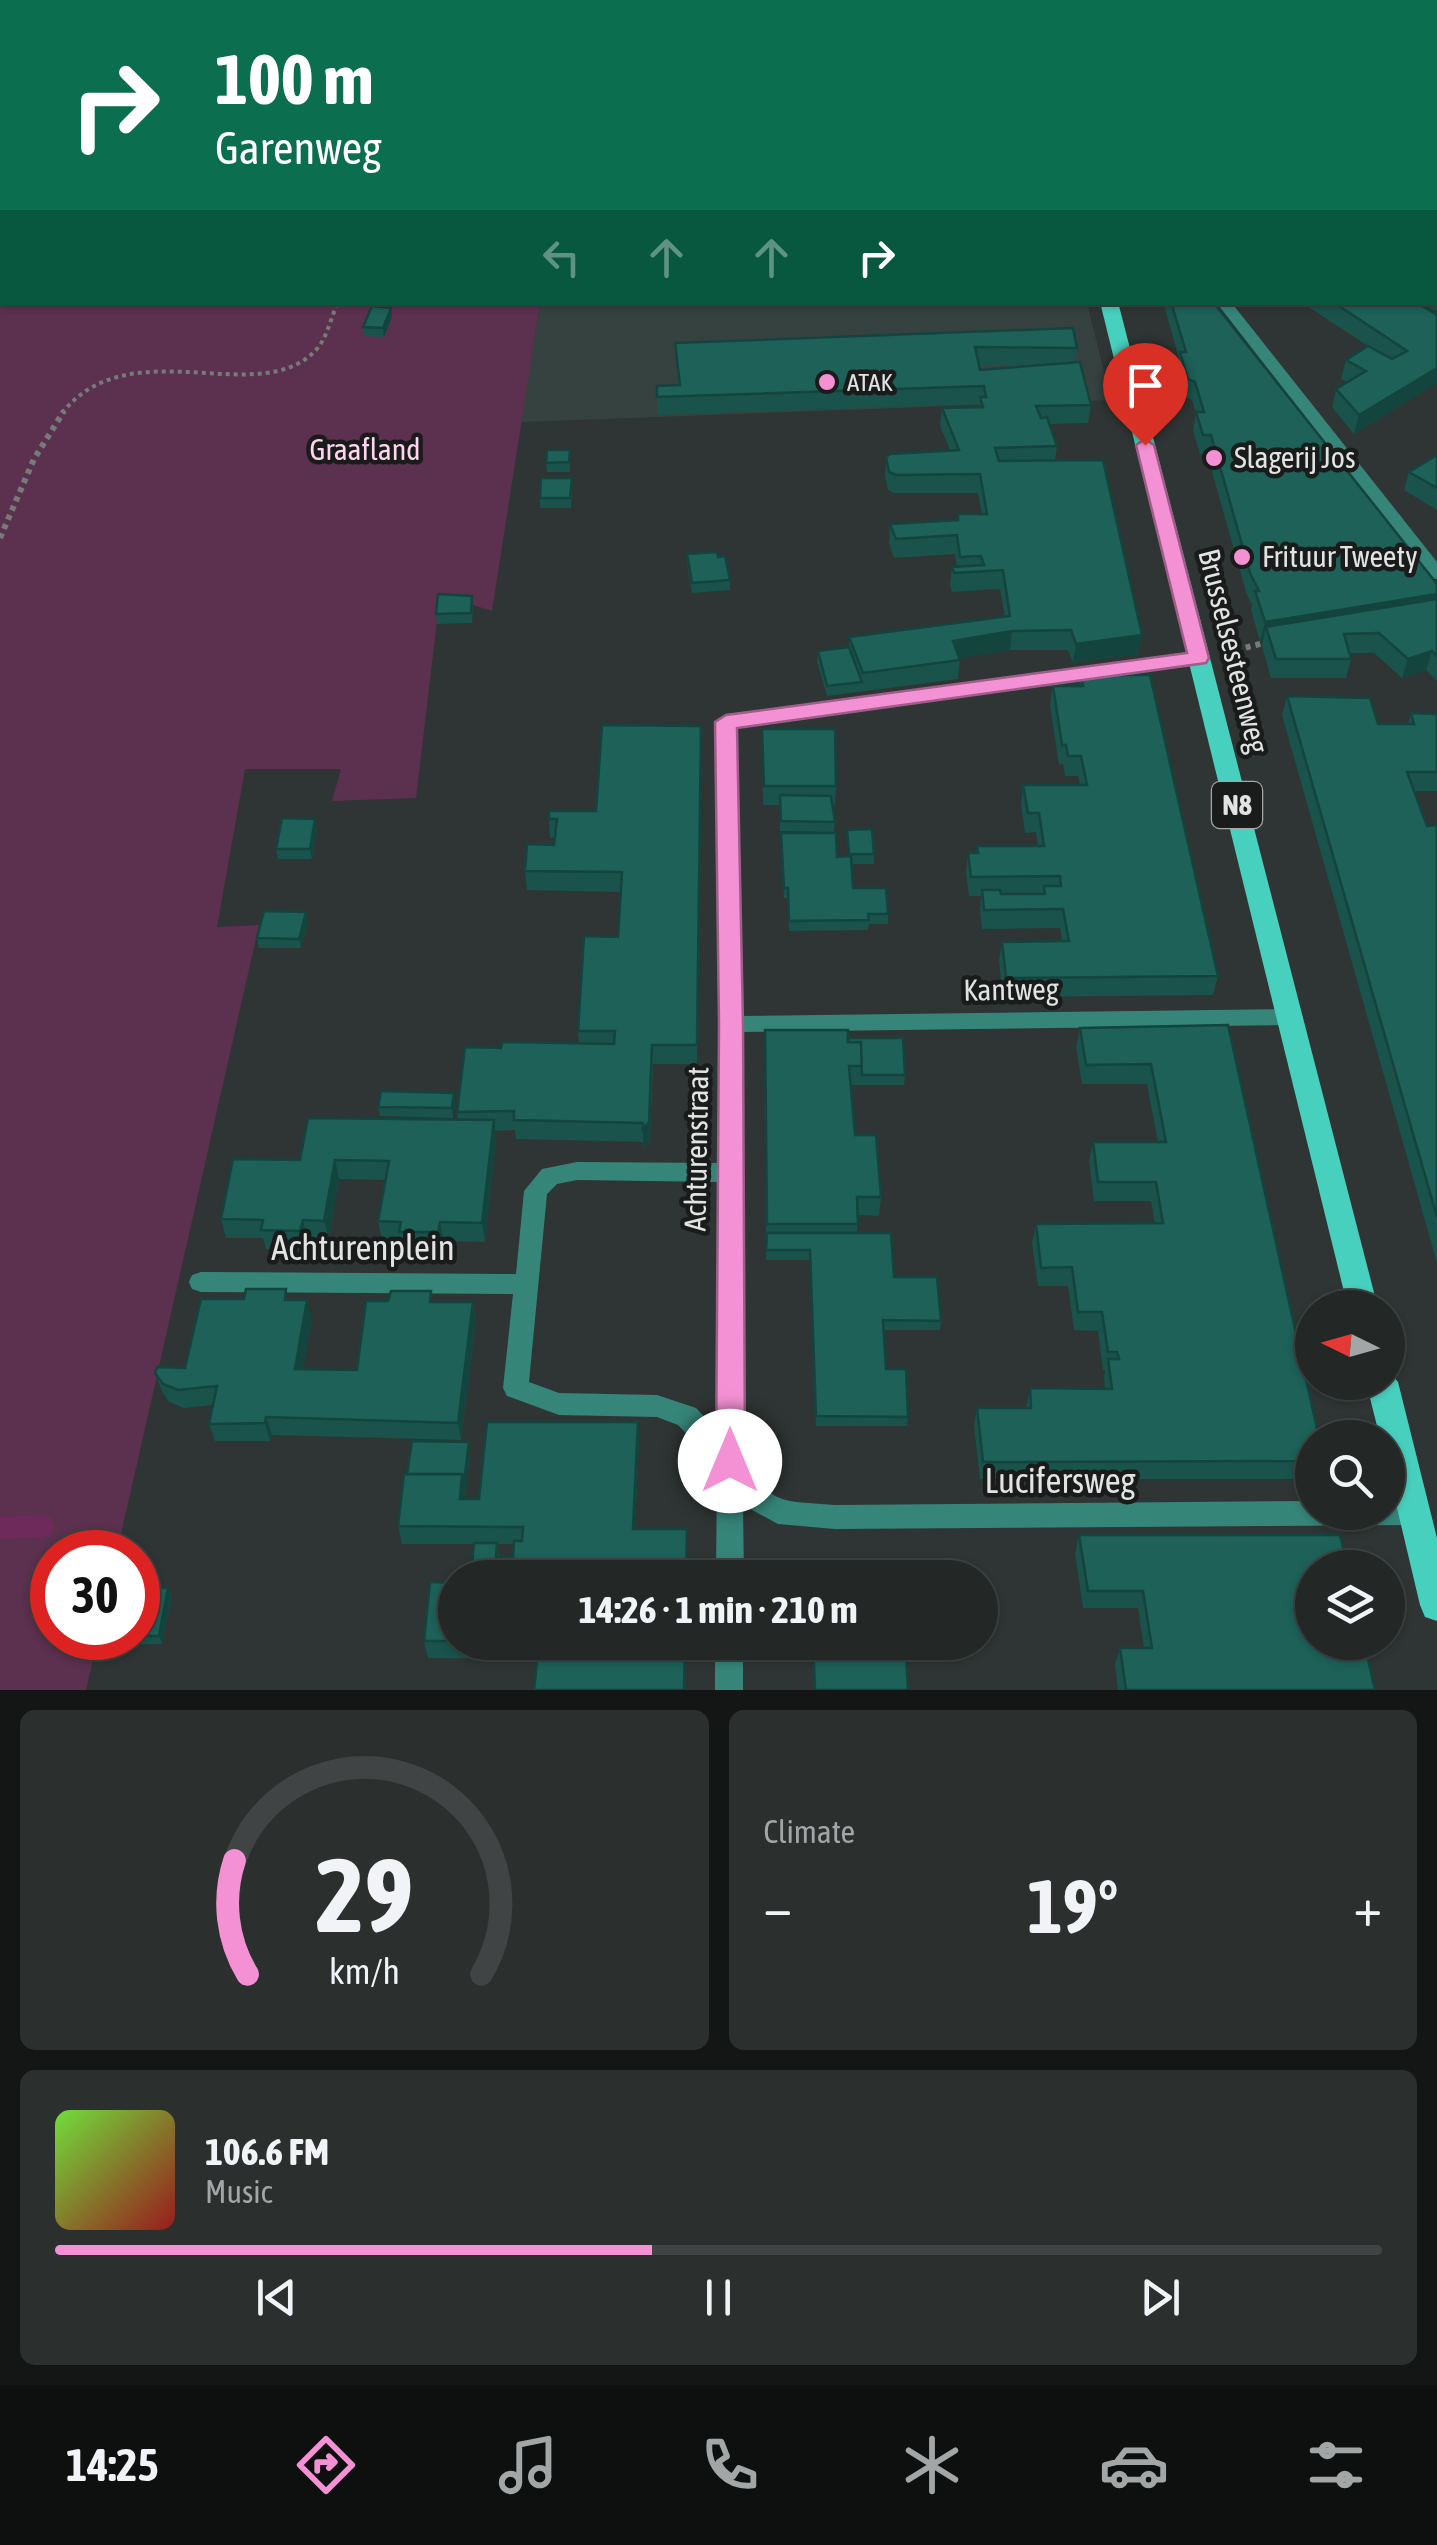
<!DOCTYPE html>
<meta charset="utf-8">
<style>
body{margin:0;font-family:"Asap Condensed",sans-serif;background:#2b302f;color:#f1f3f6;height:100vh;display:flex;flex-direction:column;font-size:38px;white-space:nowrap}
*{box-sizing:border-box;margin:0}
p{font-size:32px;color:#a3a6a7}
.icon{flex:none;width:55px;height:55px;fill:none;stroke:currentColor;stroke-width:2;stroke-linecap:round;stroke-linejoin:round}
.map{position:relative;height:1690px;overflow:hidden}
.details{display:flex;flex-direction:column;gap:20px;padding:20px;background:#131615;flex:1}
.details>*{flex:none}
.guide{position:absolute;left:0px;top:0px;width:1438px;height:305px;box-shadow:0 2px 8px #0004,0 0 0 2px #404444;background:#0b6e4f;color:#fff;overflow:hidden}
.needle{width:65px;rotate:275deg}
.fabs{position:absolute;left:1295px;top:1290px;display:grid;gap:20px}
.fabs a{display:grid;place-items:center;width:110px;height:110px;border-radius:50%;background:#232827;box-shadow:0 2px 8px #0004,0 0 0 2px #404444;font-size:50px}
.speed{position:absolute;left:30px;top:1530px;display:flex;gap:20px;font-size:50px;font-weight:700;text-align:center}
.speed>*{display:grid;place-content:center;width:130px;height:130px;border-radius:50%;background:#232827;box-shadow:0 2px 8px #0004,0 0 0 2px #404444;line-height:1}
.speed .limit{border:15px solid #d22;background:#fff;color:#111}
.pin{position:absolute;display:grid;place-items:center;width:85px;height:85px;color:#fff;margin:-102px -42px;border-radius:50% 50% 50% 0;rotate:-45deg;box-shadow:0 0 10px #0007}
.pin .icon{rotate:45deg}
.me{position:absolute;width:110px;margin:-55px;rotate:0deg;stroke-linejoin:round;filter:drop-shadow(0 0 8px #0008)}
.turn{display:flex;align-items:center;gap:35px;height:210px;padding:0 50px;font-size:45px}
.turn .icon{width:130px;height:130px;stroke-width:2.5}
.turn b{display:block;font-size:70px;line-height:85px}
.lanes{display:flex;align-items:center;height:95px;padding:0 50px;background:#0003;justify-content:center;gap:50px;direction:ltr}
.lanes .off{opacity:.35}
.big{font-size:75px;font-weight:700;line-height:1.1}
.details .widget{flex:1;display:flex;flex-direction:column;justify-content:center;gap:15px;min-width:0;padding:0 35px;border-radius:15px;background:#2b302f}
.details .dial{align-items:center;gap:0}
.dial svg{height:260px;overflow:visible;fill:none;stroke:#404444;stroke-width:7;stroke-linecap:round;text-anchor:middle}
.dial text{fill:#f1f3f6;stroke:none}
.song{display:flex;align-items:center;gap:30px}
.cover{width:120px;height:120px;border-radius:15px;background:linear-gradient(135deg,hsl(100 70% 55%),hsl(0 70% 35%))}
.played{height:10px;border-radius:5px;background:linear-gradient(90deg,#f491d4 45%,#404444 45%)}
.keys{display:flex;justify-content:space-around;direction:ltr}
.heat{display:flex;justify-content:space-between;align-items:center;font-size:55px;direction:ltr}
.details .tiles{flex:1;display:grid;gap:20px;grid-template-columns:1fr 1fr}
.widget:last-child{grid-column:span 2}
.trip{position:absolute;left:438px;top:1560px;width:560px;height:100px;border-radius:50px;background:#232827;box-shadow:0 2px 8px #0004,0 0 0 2px #404444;font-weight:700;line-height:100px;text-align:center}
.tabs{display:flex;height:160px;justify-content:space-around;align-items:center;background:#0e1010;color:#a3a6a7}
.tabs .icon{width:70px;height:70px}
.tabs .selected{color:#f491d4}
.tabs b{font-size:45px;color:#f1f3f6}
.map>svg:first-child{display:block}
.built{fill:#364240}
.green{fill:#5c304f}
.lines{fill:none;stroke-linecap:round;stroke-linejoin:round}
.stream{fill:#6e2a5b;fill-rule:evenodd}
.path-far1{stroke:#767b7a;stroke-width:4;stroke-dasharray:4 4;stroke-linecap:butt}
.path{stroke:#767b7a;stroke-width:6;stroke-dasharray:5 5;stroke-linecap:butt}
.minor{fill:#368579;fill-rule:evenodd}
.primary{fill:#48d0be;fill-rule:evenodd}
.wall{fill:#19534c;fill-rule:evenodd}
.shaded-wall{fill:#14443e}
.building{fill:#1d6158;stroke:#14443e;stroke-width:2.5}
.route{fill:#f491d4;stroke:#9f5e8a;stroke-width:2.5}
.poi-dot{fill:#f491d4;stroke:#191c1b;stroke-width:4}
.labels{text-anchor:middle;stroke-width:9;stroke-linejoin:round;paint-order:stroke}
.far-poi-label{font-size:25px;fill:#e1e4e3;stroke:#191c1b;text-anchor:start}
.shield{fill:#191c1b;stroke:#a5a8a7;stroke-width:2.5}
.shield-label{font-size:28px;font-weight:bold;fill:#e1e4e3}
.park-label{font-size:30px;fill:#fed4ef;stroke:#191c1b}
.poi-label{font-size:30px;fill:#e1e4e3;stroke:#191c1b;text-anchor:start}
.street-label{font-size:30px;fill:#e1e4e3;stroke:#191c1b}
.near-street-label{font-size:35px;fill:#e1e4e3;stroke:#191c1b}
</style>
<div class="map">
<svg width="1437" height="1690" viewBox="0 0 1437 1690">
<rect width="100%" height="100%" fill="#2f3534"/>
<path class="built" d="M540,302L1087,303L1111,400L521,422Z"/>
<path class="green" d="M0,0H589L2,2V302L540,303L492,611L473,605L439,604L416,798L332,801L341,769H245L217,927L259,925L117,1552H52V1638H98L86,1690H0Z"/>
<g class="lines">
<path class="stream" d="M43,1515L51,1518L55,1526L51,1534L43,1537L0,1539V1517Z"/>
<g class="path-far1">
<path d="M304,0L309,2"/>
<path d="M62,413C130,328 257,410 315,351C327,339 331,317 338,302"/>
</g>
<g class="path">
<path d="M0,538L34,459L64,411"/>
<path d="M1236,650L1268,642"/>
</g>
<g class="minor">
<path d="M845,0H858L859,2H847Z"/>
<rect x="1242" y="0" width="12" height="2"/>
<path d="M1216,302H1231L1437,562V579L1431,578Z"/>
<path d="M1199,653L1208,659L1205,663L736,727L742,1016L1292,1009L1300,1011L1303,1017L1300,1023L1292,1025L742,1032L743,1458C772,1507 782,1500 835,1505L1312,1501V1512H1388V1501H1414L1423,1504L1427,1513L1423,1522L1414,1525L835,1529L778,1524L743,1505L744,1578H716L717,1465L678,1425L657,1417L559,1415L507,1396L503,1388L513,1294L201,1292L192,1289L189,1282L192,1275L201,1272L516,1274L524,1191L542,1169L577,1162L719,1163L717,722L719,718ZM577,1180L719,1182L717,1430L696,1408L657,1395L559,1393L529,1382L547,1194L557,1184Z"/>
<rect x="715" y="1642" width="28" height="48"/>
</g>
<g class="primary">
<rect x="1026" y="0" width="14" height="2"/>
<path d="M1100,302H1118L1378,1308H1348Z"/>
<path d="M1388,1370L1398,1382L1437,1538V1621L1425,1617L1420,1605L1388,1470V1438H1380L1366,1382H1388Z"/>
</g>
</g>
<g class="wall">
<rect x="587" y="0" width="241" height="2"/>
<path d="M1077,0H1229V2H1078Z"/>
<path d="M1413,0H1437V46H1435V2H1412Z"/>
<path d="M1435,165L1437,166V224L1435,223Z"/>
<path d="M1435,281L1437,282V310L1435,311L1429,308V310L1437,315V383L1354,434L1332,407L1336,389L1347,382L1341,379L1346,360L1368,346L1301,302H1435Z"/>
<path d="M1163,302H1213L1437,584V681L1426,670L1402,678L1374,653H1349L1351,659L1346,678H1271L1262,646L1263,640L1260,641L1251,610L1252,605L1246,592L1207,454H1200L1193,431L1196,414L1192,400L1185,397L1177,371L1179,358Z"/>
<path d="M392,317L384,337L364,336L363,327Z"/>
<path d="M675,343L1077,348L1075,363L1091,405L1088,423L1050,424L1057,446L1055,460L1138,654L1073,663L1068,650H1010L960,658L958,679L827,696L817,661L818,651L849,647V637L1005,617L1000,589L952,592L950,586L952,567H957L955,554L894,558L889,543L890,524L957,520L958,514H982L978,493H894L888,490L885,476L886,457L950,450L940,426L942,408L979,407L980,404L657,415V386L678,385ZM979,366H1026L980,370Z"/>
<path d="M570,450V472H547L546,463Z"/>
<path d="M1437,455V510L1404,490L1409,472Z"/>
<path d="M572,488L571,508H540V498Z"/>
<path d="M687,554L718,557L730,580V590L692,593L687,564Z"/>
<path d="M473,605L472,623L437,624L436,614Z"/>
<path d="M1081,675L1218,976L1213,995L1003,997L999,961L1002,942L1062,941L1060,928L982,929L980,909L981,896H969L966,872L968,853H976L977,846H1038L1036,832L1025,833L1021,804L1023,785H1080L1078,776H1065L1063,764L1059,765L1050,705L1053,685L1079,684Z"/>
<path d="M1287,696L1378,724H1408L1411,713L1437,714V791H1414L1427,826L1437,825V1263L1282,715Z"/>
<path d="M701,726L697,1064H653L650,1141L643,1148V1142L516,1139L515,1130L495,1131L496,1139L485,1242L443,1241L441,1251H402L400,1240H382L378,1221L386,1180L339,1179L329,1240L307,1239L304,1250L266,1249L263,1238H226L221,1219L300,1160L458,1120L457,1112L501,1048L579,1044L578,1031L618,937L620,892L527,890L525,871L554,845L555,838H550L549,819L596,811Z"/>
<path d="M762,729L836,786L835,805H832L835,822L834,832L780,831V805H763Z"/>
<path d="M315,819L317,829L312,859H278L276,849Z"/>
<path d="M847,830L874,854V864H852L853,888L888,914V924H869L868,930L789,931L788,898H784L781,833L837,857L848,856Z"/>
<path d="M306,912L308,922L301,948H259L257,938Z"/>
<path d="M1228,1025L1312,1438V1479H980L974,1426L977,1408H1026L1030,1388L1105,1389L1104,1377L1105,1370H1103L1098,1331L1074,1330L1068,1286H1038L1032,1243L1036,1224L1155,1223L1151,1201H1094L1089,1161L1093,1142H1158L1147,1084H1082L1076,1047L1080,1028Z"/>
<path d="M848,1038L905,1075L904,1085H851L855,1135L881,1197L879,1216L857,1215V1233L894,1277L941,1321L940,1330H884L886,1369L908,1417L907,1426H816L810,1260H766L765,1049Z"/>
<path d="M455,1103L453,1118L380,1116L378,1107Z"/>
<path d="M289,1300L312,1319L303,1369L357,1370L433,1302H473L476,1321L461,1440L272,1435L270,1441H215L209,1424L213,1405L184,1408L169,1402L162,1391L155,1373L185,1368Z"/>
<path d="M638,1422L639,1440L635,1529L471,1578L474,1544H402L398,1526L407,1474L470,1451L465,1499H479ZM497,1544H514L513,1557H499Z"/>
<path d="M1079,1535L1375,1690H1118L1115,1665L1120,1648H1144L1138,1608H1083L1075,1553Z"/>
<path d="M455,1583V1642H685L538,1659L428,1658L424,1641Z"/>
<path d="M138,1588H168L172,1596L162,1644L119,1645L115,1638H138Z"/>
</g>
<g class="shaded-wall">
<path d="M922,0H948V2H921Z"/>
<path d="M391,308L392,317L384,337L383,328Z"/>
<path d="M1437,368V383L1354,434L1359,415Z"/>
<path d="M1437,594V612L1266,627L1263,640L1260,641L1265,622Z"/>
<path d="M1012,631L1010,650L951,660L953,641Z"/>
<path d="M1142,635L1138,654L1073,663L1076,644Z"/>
<path d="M1432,651L1426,670L1402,678L1408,659Z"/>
<path d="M315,819L317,829L312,859L310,849Z"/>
<path d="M306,912L308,922L301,948L299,939Z"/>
<path d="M652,1045L650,1141L643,1148V1129Z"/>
<path d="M454,1093L455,1103L453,1118L452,1108Z"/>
<path d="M494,1120L496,1139L485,1242L482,1223Z"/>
<path d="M335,1160L339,1179L329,1240L324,1221Z"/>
<path d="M303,1220L307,1239L304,1250L300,1231Z"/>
<path d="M440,1222L443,1241L441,1251L438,1232Z"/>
<path d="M307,1300L312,1319L300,1387L295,1369Z"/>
<path d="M473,1302L476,1321L461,1440L458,1423Z"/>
<path d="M266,1417L272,1435L270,1441L265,1423Z"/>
<path d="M638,1422L639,1440L634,1546L633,1529Z"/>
<path d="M469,1442L470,1451L463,1516L460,1499L462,1474Z"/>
<path d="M168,1588L172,1596L162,1644L159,1636Z"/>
</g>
<g class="building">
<path d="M587,0H701L658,2H587Z"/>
<rect x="950" y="0" width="50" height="2"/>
<path d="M1084,0H1180V2H1085Z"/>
<path d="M1313,0H1354L1355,2H1313Z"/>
<path d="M1416,0H1437V29H1435V2H1417Z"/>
<rect x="1435" y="108" width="2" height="17"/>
<path d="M1435,165L1437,166V204L1435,203Z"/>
<path d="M1435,281L1437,282V301L1435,300Z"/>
<path d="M1171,302H1213L1437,584V594L1265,622L1255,591H1259L1250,573L1211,435H1203L1196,412H1204L1195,382L1188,379L1180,352H1186Z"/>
<path d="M1333,302H1422L1430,306L1424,307L1437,315V368L1359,415L1336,389L1366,371L1346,360L1368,346L1392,359L1407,351Z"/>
<path d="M372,306L391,308L383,328L363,327Z"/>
<path d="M1073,328L1077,348L975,347L980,370L1080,362L1091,405L1036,406L1041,418L1047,417L1057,446L995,448L999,461L1103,460L1142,635L1076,644L1071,630L1012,631L953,641L960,660L863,673L849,637L1010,616L1003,570L954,573L952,567L984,565L981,556L960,557L957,535L896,539L890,524L958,520V514H987L980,474L896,475L889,472L886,457L890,454L959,450L942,408L983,407L980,397H986L984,386L657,397V386L680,385L675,343Z"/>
<path d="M547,450H570L569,462L546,463Z"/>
<path d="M1437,455V488L1409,472Z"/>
<path d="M541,478H572L570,498H540Z"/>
<path d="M717,552L718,557L725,556L730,580L692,583L687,554Z"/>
<path d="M438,594L472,596L471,613L436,614Z"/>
<path d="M1437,599V656L1432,651L1408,659L1379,633L1344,634L1351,659H1276L1266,627Z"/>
<path d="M849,647L862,682L827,686L818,651Z"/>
<path d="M1081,675H1150L1218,976L1006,978L1002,942L1069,941L1063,909L984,910L982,890H1000L1001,894H1045L1044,886H1061L1060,876L971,877L968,853H978L977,846H1044L1039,813H1028L1023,785H1087L1081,756H1068L1066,745H1062L1053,686H1083Z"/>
<path d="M1079,684L1080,686L1053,685Z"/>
<path d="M1287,696L1370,698L1378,724H1414L1411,713L1437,714V772H1407L1427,826L1437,825V1217Z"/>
<path d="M602,725L701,726L697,1045H652L649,1122L643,1129V1123L514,1120V1111L457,1112L465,1047L501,1048L502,1042L614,1044L615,1031H578L584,936L618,937L622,872L525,871L527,844L554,845L557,819H549V811H596Z"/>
<path d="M762,729H835L836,786H764Z"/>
<path d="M780,795L831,796L835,822L781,821Z"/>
<path d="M282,818L315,819L310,849H276Z"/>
<path d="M872,829L874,854H849L847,830Z"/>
<path d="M781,833H836L837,857L851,856L853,888H886L888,914H868L869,920L789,921L788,888H784Z"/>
<path d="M264,911L306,912L299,939L257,938Z"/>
<path d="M1228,1025L1319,1438H1312V1461L983,1462L977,1408H1031L1030,1388L1112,1389L1108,1359H1119L1117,1352H1108L1102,1312H1078L1072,1267L1041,1268L1036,1224L1163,1223L1156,1182H1098L1093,1142H1166L1151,1064L1086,1065L1080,1028Z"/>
<path d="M765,1030H848V1042H861L863,1066H849L855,1135H876L881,1197H857L858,1224H767Z"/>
<path d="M848,1038H903L905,1075H862L861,1042H848Z"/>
<path d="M381,1091L454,1093L452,1108L378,1107Z"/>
<path d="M308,1118L494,1120L482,1223L440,1222L438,1232H399L401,1222L378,1221L389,1161L335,1160L324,1221L303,1220L300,1231L261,1230L263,1220L221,1219L233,1159L300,1160Z"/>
<path d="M767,1233H891L894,1277H937L941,1321L883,1320L886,1369H906L908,1417L816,1416L810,1250H766Z"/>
<path d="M246,1289H286L285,1300H307L295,1369L357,1370L366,1301H388L391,1291H431L430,1302H473L458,1423L266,1417L265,1423L209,1424L217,1386L178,1390L163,1384L155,1373L157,1367L185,1368L201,1299H244Z"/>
<path d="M487,1422H638L633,1529H687L686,1578H471L474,1543H497L496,1557H513L514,1541H522L523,1527L398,1526L404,1474H462L460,1499H479Z"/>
<path d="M412,1441L469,1442L464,1482L462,1474H407Z"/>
<path d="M1079,1535H1340L1348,1568H1312V1642H1364L1375,1690H1126L1120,1648H1152L1143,1591H1088Z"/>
<path d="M430,1582L455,1583V1641H424Z"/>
<path d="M138,1588H168L159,1636H138Z"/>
<path d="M530,1642H685L684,1690H534L539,1643Z"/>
<path d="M813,1642H881L882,1653L906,1654L908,1690H815Z"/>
</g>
<path class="route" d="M1145,439L1154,445L1209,658L1206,663L737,728L743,1024L745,1461L741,1471L730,1475L720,1471L716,1461L719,1024L715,722L726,715L1187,653L1136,445Z"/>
<g class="poi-dot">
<circle cx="827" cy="382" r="10"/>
<circle cx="1214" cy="458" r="10"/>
<circle cx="1242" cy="557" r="10"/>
</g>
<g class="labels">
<g class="far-poi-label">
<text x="847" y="391">ATAK</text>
</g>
<rect class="shield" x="1212" y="782" width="50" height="46" rx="8"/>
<g class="shield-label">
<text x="1237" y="815">N8</text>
</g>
<g class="park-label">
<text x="365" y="460">Graafland</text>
</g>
<g class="poi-label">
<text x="1234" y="468">Slagerij Jos</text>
<text x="1262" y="567">Frituur Tweety</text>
</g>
<g class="street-label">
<text transform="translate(1233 651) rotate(76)" y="10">Brusselsesteenweg</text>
<text transform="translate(1011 990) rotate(-1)" y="10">Kantweg</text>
<text transform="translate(697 1149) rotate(-89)" y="10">Achturenstraat</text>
</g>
<g class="near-street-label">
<text x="363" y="1260">Achturenplein</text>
<text x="1060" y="1493">Lucifersweg</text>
</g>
</g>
</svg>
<div class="fabs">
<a><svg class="needle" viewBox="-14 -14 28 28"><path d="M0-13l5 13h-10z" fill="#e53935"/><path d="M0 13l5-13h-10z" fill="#a3a6a7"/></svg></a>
<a><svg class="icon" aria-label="search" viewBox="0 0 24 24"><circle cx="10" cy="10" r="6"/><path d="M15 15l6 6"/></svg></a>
<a><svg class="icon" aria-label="layers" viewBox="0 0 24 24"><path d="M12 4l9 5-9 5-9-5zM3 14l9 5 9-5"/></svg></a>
</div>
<div class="speed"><div class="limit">30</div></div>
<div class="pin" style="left:1145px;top:445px;background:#d93025"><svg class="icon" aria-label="arrive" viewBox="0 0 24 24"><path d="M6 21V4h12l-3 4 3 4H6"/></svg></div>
<svg class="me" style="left:730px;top:1461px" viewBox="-20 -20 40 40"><circle r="19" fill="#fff"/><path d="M0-13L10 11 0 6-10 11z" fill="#f491d4"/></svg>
<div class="trip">14:26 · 1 min · 210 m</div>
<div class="guide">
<div class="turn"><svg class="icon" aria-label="right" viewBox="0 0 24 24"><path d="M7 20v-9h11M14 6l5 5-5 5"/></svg><div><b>100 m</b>Garenweg</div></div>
<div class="lanes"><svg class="icon off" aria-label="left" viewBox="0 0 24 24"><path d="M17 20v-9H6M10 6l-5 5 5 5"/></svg><svg class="icon off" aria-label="ahead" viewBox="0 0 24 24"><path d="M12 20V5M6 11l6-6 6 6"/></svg><svg class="icon off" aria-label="ahead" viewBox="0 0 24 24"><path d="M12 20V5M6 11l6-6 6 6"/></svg><svg class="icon" aria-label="right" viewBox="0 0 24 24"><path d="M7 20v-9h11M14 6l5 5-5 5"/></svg></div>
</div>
</div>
<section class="details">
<div class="tiles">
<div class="widget dial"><svg viewBox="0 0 100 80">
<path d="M14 69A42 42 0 1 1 86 69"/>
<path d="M14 69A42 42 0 0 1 10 34" stroke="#f491d4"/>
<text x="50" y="56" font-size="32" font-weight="700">29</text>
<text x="50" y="72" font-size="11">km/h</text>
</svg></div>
<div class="widget"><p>Climate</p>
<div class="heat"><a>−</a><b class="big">19°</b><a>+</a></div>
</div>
<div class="widget">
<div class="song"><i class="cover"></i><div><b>106.6 FM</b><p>Music</p></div></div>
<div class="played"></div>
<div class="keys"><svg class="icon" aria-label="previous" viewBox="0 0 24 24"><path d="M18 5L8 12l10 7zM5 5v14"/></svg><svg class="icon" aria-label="pause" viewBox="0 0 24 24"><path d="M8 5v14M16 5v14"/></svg><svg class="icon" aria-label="next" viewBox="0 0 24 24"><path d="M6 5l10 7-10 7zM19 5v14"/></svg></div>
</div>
</div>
</section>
<nav class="tabs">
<b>14:25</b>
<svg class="icon selected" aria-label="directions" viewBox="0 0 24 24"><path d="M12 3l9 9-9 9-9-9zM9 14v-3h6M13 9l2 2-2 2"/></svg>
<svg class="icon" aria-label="music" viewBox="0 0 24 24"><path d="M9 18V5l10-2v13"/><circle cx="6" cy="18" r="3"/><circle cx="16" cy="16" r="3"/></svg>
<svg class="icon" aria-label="phone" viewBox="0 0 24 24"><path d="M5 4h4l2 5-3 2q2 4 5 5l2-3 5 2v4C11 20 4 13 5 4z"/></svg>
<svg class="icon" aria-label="climate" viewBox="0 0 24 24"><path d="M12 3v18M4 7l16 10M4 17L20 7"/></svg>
<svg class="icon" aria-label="car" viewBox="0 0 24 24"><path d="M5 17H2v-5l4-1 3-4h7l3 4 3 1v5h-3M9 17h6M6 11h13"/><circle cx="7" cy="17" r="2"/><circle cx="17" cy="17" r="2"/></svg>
<svg class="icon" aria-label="filters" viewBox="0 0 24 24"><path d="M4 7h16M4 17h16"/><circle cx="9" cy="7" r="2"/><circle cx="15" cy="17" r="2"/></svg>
</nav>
